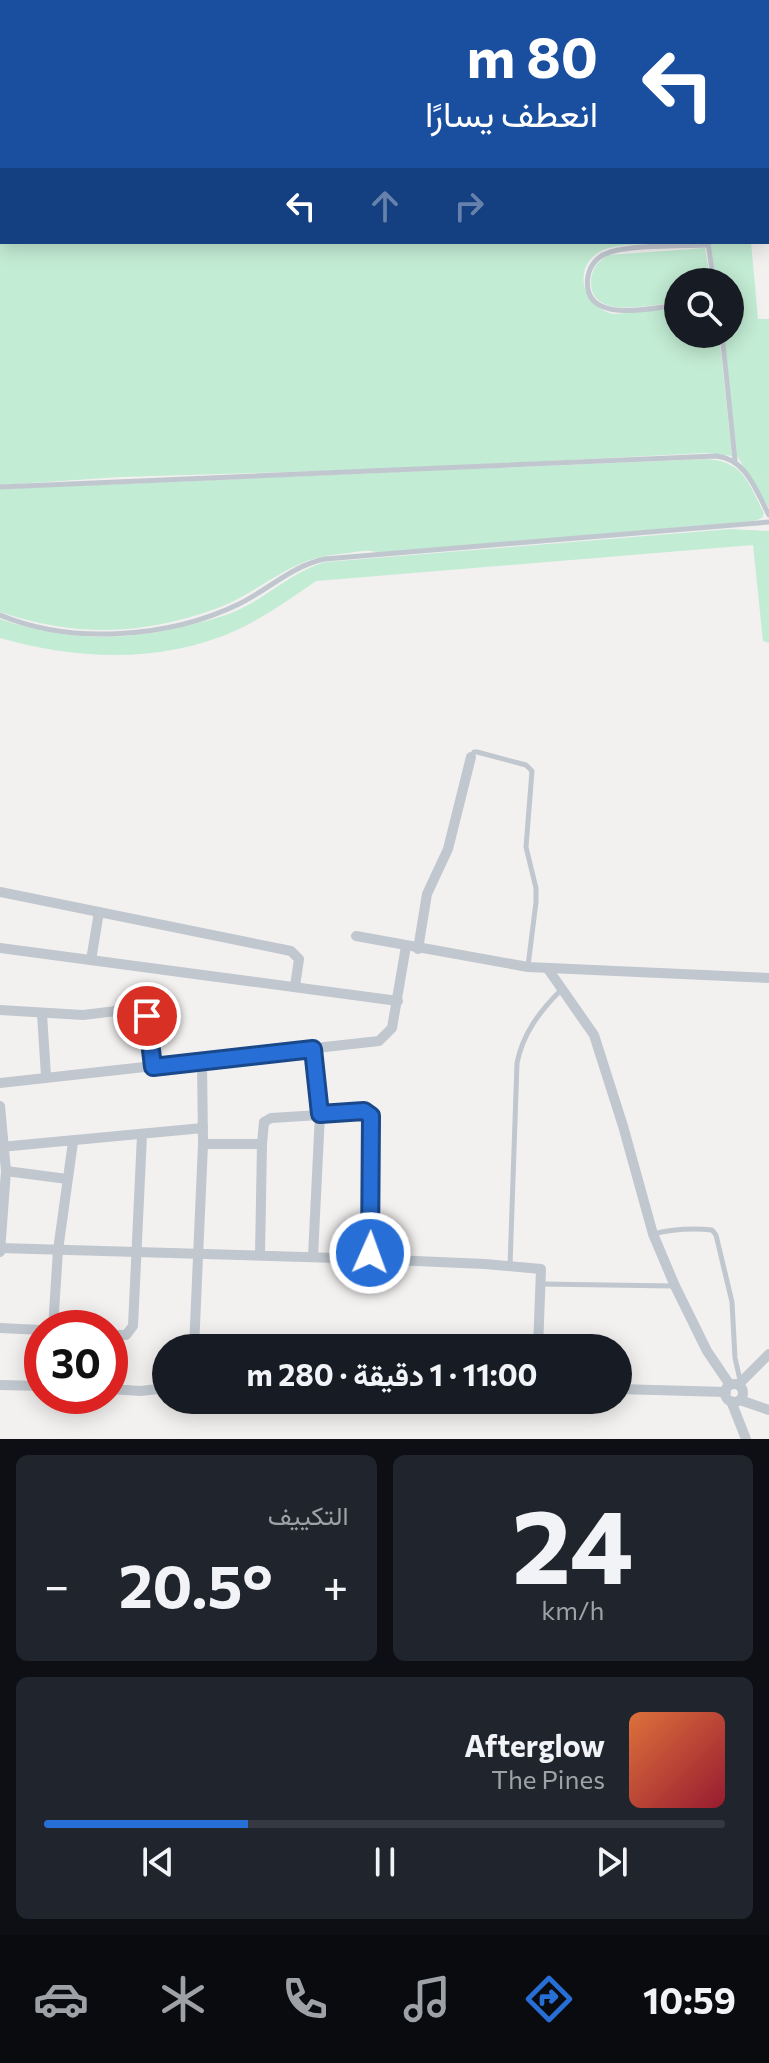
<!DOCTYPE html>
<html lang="ar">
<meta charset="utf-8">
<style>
body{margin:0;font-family:Commissioner,Vazirmatn,sans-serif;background:#20242c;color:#f1f3f6;direction:rtl;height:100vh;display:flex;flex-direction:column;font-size:30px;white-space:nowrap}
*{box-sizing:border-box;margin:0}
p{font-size:26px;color:#9ea1a6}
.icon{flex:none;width:44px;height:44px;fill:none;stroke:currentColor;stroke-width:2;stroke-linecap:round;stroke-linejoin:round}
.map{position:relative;height:1439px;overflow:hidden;direction:ltr}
.side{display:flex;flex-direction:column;gap:16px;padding:16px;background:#0d0f14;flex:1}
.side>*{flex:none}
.top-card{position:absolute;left:0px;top:0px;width:770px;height:244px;box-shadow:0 4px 20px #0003;direction:rtl;background:#1a4fa0;color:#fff;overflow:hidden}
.fabs{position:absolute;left:664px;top:268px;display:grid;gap:16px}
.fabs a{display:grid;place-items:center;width:80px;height:80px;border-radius:50%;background:#171b24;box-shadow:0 4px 20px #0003;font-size:40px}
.speed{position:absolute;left:24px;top:1310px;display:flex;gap:16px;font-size:40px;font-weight:700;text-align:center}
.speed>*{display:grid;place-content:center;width:104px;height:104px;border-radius:50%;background:#171b24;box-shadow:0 4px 20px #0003;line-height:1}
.speed .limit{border:12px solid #d22;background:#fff;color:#111}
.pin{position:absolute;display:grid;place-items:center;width:68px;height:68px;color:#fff;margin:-34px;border:4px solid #fff;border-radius:50%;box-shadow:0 2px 8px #0007}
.me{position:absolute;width:88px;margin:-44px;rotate:2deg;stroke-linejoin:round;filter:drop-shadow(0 0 6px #0008)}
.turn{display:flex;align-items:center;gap:28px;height:168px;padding:0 40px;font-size:36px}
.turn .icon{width:104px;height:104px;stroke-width:2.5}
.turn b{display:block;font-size:56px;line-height:68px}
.lanes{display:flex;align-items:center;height:76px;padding:0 40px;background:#0003;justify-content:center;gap:40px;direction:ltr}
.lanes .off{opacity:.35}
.big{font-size:60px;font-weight:700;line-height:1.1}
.side .widget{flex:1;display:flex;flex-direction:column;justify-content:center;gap:12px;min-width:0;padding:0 28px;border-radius:12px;background:#20242c}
.side .dial{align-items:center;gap:0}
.dial b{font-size:104px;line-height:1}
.song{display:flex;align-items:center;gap:24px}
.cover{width:96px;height:96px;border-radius:12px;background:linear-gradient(135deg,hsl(20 70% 55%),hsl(350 70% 35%))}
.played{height:8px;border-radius:4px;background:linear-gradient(90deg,#276fd6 30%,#363941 30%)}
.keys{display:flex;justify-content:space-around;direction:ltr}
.heat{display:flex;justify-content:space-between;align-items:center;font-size:44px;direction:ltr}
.side .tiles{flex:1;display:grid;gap:16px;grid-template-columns:1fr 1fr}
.widget:last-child{grid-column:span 2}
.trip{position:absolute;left:152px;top:1334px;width:480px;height:80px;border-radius:40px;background:#171b24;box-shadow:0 4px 20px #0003;font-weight:700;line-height:80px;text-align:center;direction:rtl}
.dock{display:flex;height:128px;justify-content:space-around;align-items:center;background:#090b0e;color:#9ea1a6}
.dock .icon{width:56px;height:56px}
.dock .current{color:#276fd6}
.dock b{font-size:36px;color:#f1f3f6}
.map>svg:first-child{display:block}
.green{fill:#c3ecd4}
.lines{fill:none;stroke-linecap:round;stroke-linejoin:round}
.service{stroke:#c0c7ce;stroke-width:5}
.minor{stroke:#c0c7ce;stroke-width:10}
.route-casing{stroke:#19488b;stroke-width:20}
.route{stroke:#276fd6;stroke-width:14}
</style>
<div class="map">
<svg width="769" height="1439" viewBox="0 0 769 1439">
<rect width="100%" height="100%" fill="#f3f0f0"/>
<g class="green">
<path d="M0,241L704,242C676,247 628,240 603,250C571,264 581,309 615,314L678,308V334H719L732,456L707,453L385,469L121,477L0,485Z"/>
<path d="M710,242H751L758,319H769V508L737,456L724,334H730V282H717Z"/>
<path d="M705,248L711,282H678V302C653,304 589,322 591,280C592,268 598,261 609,255Z"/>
<path d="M707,459C745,462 748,483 764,513L762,518L754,521L379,553C368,549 360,551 349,553C337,554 324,556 313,559C278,570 250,597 215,609C139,636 76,637 0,612V489Z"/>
<path d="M731,529L769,531V643L763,641L753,545L316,581C290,599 265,617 237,630C162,664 77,660 0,638V619C61,640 119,642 181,627C201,622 222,618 240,609C270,595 293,571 326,562Z"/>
</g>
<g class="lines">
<g class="service">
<path d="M761,2L762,0"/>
<path d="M768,24H769"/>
<path d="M0,29L2,28"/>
<path d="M0,238H2"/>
<path d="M708,243L714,282"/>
<path d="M678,305C651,308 580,326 588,276C590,265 598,256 608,253C626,245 685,246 708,245"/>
<path d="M722,334L735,460"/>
<path d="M0,487L716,456C747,459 756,491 769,515"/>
<path d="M0,615C72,645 169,638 239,604C268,590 293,565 325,559L769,522"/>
<path d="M471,757L474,752H477L526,765L532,771L526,847L536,888V902L528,966"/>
<path d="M653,1234C673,1229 692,1228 712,1230L716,1235L732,1302L735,1358L740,1380"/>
<path d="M510,1266L517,1063C523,1033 540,1011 561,990"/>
<path d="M541,1284L674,1286"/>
</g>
<g class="minor">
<path d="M0,892L291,951L299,959L295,986"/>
<path d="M356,936L528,967L769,978"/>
<path d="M0,948L398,1001"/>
<path d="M418,949L427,894L448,849L471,757"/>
<path d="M91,960L99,912"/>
<path d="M548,969L594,1035L623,1126L653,1234L675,1286L707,1351L730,1385"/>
<path d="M0,1010L83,1015L141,1008L148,1023L153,1067"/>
<path d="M42,1014L46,1076"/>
<path d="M0,1083L379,1041L392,1028L406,946"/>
<path d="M0,1106L6,1171L0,1252"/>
<path d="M203,1144H262"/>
<path d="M0,1147L203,1128"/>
<path d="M6,1171L67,1179"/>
<path d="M0,1248L370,1259C370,1227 380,1136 368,1112L271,1118L264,1122L262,1144L260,1255"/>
<path d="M313,1256L320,1114L313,1049"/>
<path d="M370,1259L485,1264L541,1269L538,1348"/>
<path d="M0,1328L42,1330"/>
<path d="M53,1328L58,1250L73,1142"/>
<path d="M110,1335H126L133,1326L142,1135"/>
<path d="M194,1348L203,1144L202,1062"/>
<circle cx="734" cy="1393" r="9"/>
<path d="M0,1385L42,1386"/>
<path d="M738,1385L769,1354"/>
<path d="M110,1389L141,1391L166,1388"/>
<path d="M618,1389L726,1392"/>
<path d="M740,1400L769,1410"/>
<path d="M731,1401L746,1439"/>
</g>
</g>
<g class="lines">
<g class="route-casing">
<path id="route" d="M147,1016L153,1067L313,1049L320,1114L364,1111L371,1116L370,1253"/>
</g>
<use href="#route" class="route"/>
</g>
</svg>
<div class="fabs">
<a><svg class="icon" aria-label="search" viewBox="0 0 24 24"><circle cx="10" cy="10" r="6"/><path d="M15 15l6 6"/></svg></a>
</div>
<div class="speed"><div class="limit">30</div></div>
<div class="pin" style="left:147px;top:1016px;background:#d93025"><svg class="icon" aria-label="arrive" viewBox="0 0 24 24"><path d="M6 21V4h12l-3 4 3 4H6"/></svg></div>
<svg class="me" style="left:370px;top:1253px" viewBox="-20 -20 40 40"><circle r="17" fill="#276fd6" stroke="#fff" stroke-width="3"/><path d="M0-11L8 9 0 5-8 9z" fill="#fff"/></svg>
<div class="trip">11:00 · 1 دقيقة · 280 m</div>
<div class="top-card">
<div class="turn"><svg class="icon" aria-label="left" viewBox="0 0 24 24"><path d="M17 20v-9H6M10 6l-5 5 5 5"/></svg><div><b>80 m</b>انعطف يسارًا</div></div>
<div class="lanes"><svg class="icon" aria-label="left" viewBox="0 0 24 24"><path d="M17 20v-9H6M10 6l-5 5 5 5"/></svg><svg class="icon off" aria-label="ahead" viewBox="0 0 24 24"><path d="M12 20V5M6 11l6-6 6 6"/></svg><svg class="icon off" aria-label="right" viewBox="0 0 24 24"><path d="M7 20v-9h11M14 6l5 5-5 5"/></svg></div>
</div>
</div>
<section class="side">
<div class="tiles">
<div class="widget dial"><b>24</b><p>km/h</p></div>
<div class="widget"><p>التكييف</p>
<div class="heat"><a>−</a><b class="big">20.5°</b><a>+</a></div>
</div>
<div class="widget">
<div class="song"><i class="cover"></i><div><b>Afterglow</b><p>The Pines</p></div></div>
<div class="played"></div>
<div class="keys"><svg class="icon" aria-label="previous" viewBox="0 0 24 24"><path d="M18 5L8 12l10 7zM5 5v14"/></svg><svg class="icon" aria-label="pause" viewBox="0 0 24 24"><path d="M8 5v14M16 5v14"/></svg><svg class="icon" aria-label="next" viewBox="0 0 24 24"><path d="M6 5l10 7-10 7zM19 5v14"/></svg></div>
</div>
</div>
</section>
<nav class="dock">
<b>10:59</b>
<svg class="icon current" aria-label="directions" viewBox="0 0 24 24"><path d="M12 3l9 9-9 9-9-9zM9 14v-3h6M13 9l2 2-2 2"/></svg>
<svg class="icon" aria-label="music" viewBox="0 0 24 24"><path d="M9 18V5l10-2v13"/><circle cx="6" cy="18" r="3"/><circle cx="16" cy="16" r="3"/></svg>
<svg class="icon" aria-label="phone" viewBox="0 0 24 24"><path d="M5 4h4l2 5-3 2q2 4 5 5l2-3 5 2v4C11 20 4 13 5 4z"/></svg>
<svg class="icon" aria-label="climate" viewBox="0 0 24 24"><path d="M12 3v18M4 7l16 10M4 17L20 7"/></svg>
<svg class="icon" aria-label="car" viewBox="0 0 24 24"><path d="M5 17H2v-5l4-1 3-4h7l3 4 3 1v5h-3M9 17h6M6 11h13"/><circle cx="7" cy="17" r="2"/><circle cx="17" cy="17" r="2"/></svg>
</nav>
